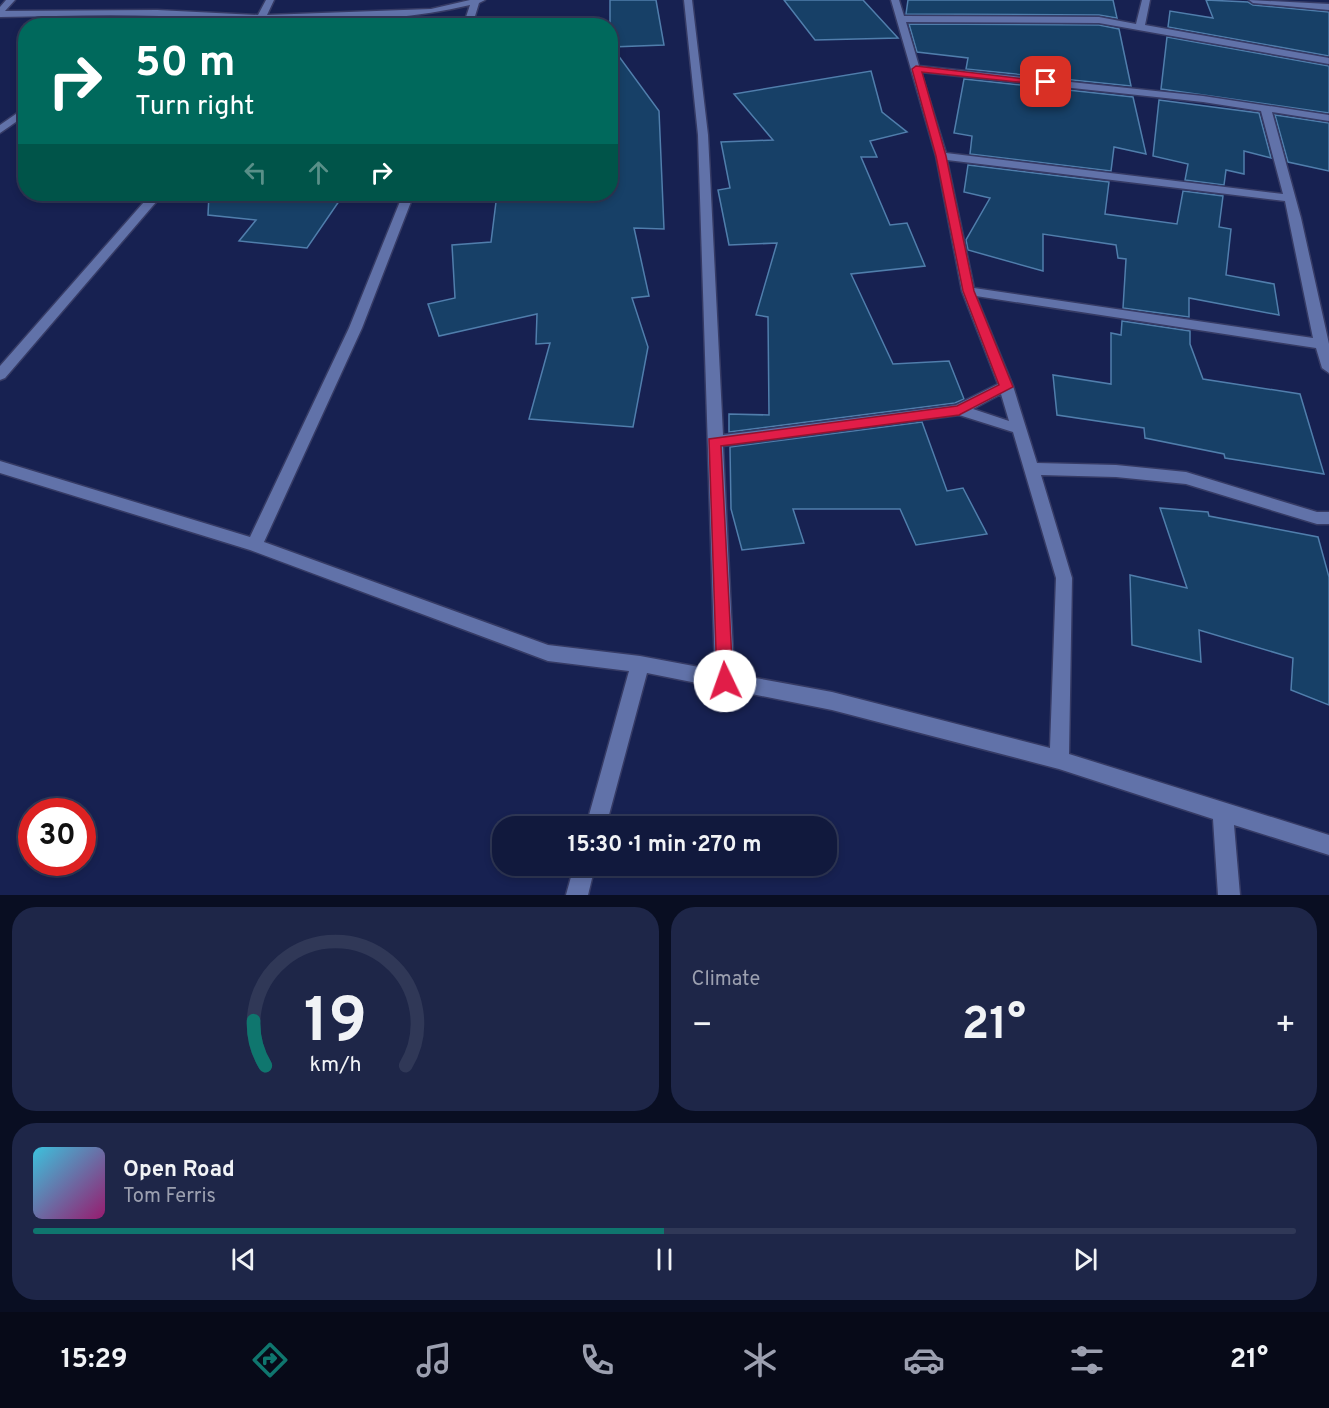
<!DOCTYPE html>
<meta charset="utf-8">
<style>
body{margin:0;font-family:Overpass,sans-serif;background:#1e2648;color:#f1f3f6;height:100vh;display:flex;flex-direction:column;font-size:22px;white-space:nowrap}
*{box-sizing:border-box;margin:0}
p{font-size:20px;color:#9ca0b0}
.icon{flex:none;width:33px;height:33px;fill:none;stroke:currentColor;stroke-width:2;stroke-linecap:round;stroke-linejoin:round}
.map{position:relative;height:895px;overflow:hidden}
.details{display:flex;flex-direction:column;gap:12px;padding:12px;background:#090e22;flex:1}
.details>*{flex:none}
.hud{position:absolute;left:18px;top:18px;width:600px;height:183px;border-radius:24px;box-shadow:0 3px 9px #0003,0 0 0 2px #303857;background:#00695c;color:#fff;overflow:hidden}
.speed{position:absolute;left:18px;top:798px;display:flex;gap:12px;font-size:30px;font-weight:700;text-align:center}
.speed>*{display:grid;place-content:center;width:78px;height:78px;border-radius:50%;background:#11193d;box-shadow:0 3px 9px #0003,0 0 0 2px #303857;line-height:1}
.speed .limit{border:9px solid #d22;background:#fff;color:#111}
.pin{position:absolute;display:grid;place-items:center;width:51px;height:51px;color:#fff;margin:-26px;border-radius:12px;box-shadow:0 3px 9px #0006}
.me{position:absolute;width:66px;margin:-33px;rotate:357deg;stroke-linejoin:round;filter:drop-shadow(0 0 4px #0008)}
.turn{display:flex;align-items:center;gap:21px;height:126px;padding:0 18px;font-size:27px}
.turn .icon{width:78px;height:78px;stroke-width:2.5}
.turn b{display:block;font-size:42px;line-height:51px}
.lanes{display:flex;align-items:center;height:57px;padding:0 18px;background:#0003;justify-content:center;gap:30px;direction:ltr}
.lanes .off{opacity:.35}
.big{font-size:45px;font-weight:700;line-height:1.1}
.details .tile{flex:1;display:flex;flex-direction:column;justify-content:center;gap:9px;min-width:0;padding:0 21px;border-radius:24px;background:#1e2648}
.details .dial{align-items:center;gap:0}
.dial svg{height:156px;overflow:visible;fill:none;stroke:#303857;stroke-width:7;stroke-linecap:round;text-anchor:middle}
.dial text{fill:#f1f3f6;stroke:none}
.song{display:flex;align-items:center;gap:18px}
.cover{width:72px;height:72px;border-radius:9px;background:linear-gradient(135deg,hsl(190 70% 55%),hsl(320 70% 35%))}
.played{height:6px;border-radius:3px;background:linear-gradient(90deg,#0f766e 50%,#303857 50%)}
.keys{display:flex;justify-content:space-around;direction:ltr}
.heat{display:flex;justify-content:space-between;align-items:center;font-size:33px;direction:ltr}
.details .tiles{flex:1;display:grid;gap:12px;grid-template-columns:1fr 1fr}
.tile:last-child{grid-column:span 2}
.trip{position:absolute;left:492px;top:816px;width:345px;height:60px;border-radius:24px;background:#11193d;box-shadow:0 3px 9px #0003,0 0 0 2px #303857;font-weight:700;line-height:60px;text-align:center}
.tabs{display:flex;height:96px;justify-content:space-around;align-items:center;background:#070a18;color:#9ca0b0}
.tabs .icon{width:42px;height:42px}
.tabs .selected{color:#0f766e}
.tabs b{font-size:27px;color:#f1f3f6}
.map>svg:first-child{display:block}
.building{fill:#174067;stroke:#507eac;stroke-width:1.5}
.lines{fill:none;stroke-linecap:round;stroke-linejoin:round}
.minor-casing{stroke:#363b65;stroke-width:3}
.minor{fill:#6172a9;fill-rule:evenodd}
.route{fill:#e11d48;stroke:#92132f;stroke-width:1.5}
</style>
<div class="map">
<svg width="1329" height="895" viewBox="0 0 1329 895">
<rect width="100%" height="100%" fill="#172151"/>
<g class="building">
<path d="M610,0H656L664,45L612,47L659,111L664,229L634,228L649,296L632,298L648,347L633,427L529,419L550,343L536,344L537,314L439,336L428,304L455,298L452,245L491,242L497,194H610Z"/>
<path d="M784,0H863L898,38L815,40Z"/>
<path d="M908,0H1113L1117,18L1099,15L906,14Z"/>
<path d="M1206,0L1248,2L1253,5L1329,12V56L1168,27L1170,11L1213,18Z"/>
<path d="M909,24L1099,25L1119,29L1131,86L966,69L968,58L917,52Z"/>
<path d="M1167,37L1329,66V113L1161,89Z"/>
<path d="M871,71L882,112L907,132L870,141L877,157H861L890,225L907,223L925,266L851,274L893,364L949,361L964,399L955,403L729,432V414L769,415L768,317L756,315L777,243L729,245L718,190L730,188L721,142L773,140L734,94Z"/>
<path d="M964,79L1133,97L1146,154L1114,147L1111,171L970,154L972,136L954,133Z"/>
<path d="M1159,100L1259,113L1271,158L1244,151V174L1226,170L1224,185L1185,180L1188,164L1153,156Z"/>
<path d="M1275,115L1329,123V171L1288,162Z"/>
<path d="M968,165L1109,182L1105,214L1177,224L1183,191L1223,196L1219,227L1231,229L1226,275L1274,284L1279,315L1189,298V317L1123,308L1126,259L1118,258L1116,245L1043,234V271L968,250L966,240L990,198L964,192Z"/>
<path d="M209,194H344L307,248L239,241L256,220L208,215Z"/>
<path d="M1122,321L1190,331V344L1203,379L1300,394L1324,474L1225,458L1224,454L1145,438L1144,428L1057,415L1053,375L1111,384V333L1121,335Z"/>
<path d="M922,422L947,491L963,488L987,534L916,545L900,509H793L804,543L742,550L731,509L730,447Z"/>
<path d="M1160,508L1208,512L1209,516L1318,537L1329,577V705L1291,690L1293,658L1199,630L1201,662L1132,645L1130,575L1187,588Z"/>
</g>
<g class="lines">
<g class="minor-casing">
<g id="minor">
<path d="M6,0H15L5,11L157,10L258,15L266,0H274L267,15L431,9L470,0H485L479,3L472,26H463L470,5C370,29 262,20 160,16C107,14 53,16 0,17V7Z"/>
<path d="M684,0H692L708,135L723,435L956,405L998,384L962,291L936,156L891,0H899L904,16L1099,17L1136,24L1142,0H1150L1145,25L1329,58V64L1099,23L906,22L919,66L1203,96L1329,115V121L1272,112L1301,218L1329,344V373L1322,368L1316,348L976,296L1013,386L1037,463L1116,465L1186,472L1317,512H1329V524H1317L1186,484L1116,477L1041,475L1072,578L1069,754L1329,835V855L1234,825L1240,895H1218L1213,819L1059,769L832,710L647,673L606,826H586L629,671L548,661L250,550L0,473V461L250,537L349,328L403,194H414L362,328L264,542L548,645L640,656L715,670L698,135ZM921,72L1203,102L1261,111L1283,194L946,153ZM947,160L1285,201L1313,338L974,288ZM1001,394L1009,421L973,409ZM959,415L1013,432L1056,578L1050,748L832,692L734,674L723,446Z"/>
<path d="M1249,0L1329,4V10L1253,3Z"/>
<path d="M26,107V115L0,133V125Z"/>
<path d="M151,194H163L5,378L0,380V366Z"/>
<path d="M574,866H595L588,895H566Z"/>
</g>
</g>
<use href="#minor" class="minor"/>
</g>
<path class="route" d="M916,66L1050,82L1046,85L922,72L946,156L974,291L1013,387L959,415L721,446L733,681L731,686L725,688L719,686L717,681L709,439L957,406L999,385L963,291L936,156L912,69Z"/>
</svg>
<div class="speed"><div class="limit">30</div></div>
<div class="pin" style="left:1046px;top:82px;background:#d93025"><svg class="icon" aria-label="arrive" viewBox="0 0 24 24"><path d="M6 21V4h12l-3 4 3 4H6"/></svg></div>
<svg class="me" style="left:725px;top:681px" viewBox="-20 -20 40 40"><circle r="19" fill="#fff"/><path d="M0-13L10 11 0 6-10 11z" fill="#e11d48"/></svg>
<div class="trip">15:30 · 1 min · 270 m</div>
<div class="hud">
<div class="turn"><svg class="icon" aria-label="right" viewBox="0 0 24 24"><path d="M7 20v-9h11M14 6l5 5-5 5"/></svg><div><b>50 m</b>Turn right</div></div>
<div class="lanes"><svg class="icon off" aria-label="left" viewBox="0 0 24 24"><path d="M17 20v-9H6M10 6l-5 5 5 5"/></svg><svg class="icon off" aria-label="ahead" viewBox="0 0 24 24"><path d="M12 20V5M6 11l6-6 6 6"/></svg><svg class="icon" aria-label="right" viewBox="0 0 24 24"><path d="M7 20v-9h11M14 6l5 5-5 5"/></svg></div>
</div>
</div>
<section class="details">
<div class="tiles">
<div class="tile dial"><svg viewBox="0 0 100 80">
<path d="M14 69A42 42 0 1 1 86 69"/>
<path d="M14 69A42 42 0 0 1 8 46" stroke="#0f766e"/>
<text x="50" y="56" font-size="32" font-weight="700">19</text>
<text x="50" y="72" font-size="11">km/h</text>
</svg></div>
<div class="tile"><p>Climate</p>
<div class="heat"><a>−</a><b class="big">21°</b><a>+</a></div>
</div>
<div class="tile">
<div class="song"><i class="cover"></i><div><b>Open Road</b><p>Tom Ferris</p></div></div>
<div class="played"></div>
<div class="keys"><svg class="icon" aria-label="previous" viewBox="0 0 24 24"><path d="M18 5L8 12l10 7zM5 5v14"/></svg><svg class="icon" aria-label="pause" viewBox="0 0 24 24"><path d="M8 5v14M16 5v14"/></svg><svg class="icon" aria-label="next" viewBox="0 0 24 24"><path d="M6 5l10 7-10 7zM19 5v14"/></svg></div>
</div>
</div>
</section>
<nav class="tabs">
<b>15:29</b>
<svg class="icon selected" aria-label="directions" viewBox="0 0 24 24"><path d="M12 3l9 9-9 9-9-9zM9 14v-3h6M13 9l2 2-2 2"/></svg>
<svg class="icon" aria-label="music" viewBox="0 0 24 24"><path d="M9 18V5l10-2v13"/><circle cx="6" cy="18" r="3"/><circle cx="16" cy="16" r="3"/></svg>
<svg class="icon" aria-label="phone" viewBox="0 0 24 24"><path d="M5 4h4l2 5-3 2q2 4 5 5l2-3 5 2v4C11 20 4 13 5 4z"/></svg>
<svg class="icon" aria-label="climate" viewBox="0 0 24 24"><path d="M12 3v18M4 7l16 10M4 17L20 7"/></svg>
<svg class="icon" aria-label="car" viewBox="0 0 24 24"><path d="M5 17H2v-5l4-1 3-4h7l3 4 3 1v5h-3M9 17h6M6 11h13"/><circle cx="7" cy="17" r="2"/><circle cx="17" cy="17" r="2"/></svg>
<svg class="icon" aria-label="filters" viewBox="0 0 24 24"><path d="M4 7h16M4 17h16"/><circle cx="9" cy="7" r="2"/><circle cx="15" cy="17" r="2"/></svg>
<b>21°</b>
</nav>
